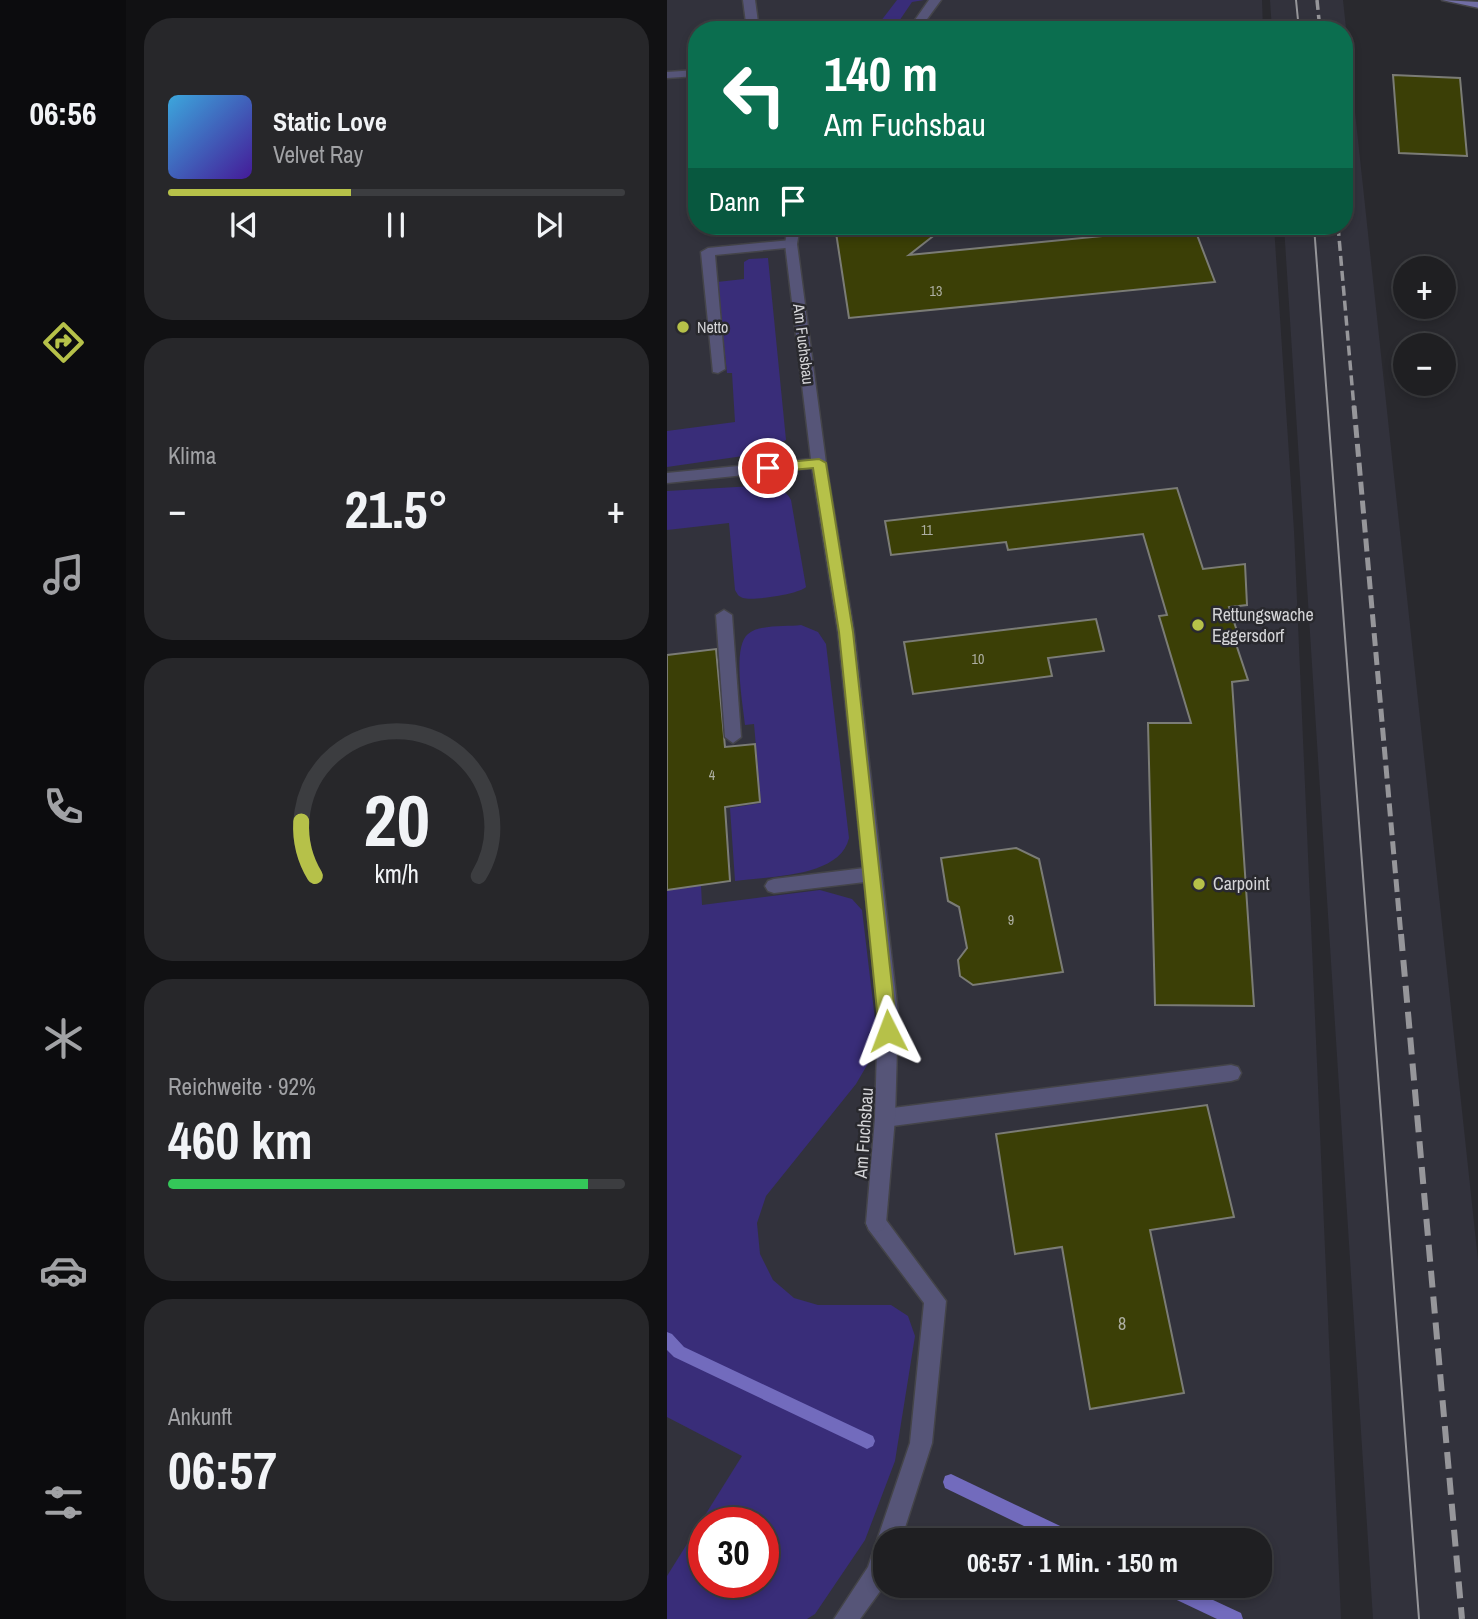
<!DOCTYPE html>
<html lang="de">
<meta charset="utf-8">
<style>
body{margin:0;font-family:"Archivo Narrow",sans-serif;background:#27272a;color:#f1f3f6;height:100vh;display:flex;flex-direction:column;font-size:26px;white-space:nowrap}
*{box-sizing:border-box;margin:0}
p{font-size:23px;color:#a1a2a5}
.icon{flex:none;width:38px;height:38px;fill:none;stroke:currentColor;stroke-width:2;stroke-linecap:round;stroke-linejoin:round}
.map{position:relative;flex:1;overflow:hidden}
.sheet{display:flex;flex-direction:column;gap:18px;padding:18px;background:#111113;width:541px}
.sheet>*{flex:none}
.banner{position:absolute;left:21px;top:21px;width:665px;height:214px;border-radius:28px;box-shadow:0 4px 10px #0003,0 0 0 2px #3c3d40;background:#0b6e4f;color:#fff;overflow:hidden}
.tools{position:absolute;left:726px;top:256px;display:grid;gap:14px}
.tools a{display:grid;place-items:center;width:63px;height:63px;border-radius:50%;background:#1f1f22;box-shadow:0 4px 10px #0003,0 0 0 2px #3c3d40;font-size:35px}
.speed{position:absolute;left:21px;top:1507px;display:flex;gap:14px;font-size:35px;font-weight:700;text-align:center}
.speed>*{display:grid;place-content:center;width:91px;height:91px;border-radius:50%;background:#1f1f22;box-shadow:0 4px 10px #0003,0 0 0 2px #3c3d40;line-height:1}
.speed .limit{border:10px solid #d22;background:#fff;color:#111}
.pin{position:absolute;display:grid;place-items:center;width:60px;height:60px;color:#fff;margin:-30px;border:4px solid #fff;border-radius:50%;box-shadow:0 2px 7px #0007}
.me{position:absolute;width:77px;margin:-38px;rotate:357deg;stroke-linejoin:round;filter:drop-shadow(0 0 5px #0008)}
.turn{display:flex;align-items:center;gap:24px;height:147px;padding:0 21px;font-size:32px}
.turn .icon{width:91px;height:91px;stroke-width:2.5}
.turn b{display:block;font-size:49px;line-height:60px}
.then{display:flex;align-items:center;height:66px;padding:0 21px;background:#0003;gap:14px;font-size:26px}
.big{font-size:52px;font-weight:700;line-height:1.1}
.sheet .card{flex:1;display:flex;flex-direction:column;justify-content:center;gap:10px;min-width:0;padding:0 24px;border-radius:28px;background:#27272a}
.sheet .dial{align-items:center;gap:0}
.dial svg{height:182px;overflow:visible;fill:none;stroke:#3c3d40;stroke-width:7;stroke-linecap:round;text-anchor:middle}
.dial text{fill:#f1f3f6;stroke:none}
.song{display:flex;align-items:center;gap:21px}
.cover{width:84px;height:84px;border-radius:10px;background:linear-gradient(135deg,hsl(200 70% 55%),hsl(260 70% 35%))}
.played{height:7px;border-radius:4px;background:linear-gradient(90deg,#b6c149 40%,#3c3d40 40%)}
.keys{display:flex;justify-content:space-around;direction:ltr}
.heat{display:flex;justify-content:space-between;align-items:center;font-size:38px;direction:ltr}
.charge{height:10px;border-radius:5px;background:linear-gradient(90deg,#34c759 92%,#3c3d40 0)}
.trip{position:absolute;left:206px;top:1528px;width:399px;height:70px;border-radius:28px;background:#1f1f22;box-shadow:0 4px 10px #0003,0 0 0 2px #3c3d40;font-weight:700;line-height:70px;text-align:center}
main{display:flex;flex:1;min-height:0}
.menu{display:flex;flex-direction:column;width:126px;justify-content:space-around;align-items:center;background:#0c0c0e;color:#a1a2a5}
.menu .icon{width:49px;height:49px}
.menu .current{color:#b6c149}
.menu b{font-size:32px;color:#f1f3f6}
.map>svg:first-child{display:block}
.built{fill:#32323c;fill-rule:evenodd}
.green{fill:#392d79;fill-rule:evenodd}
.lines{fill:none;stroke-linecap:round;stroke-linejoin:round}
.stream{fill:#726bbd;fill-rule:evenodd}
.building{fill:#3b3f06;stroke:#7b7c76;stroke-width:2}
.lane-casing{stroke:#444449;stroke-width:3}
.street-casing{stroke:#444449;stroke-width:3}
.secondary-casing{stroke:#444449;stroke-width:3}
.lane{fill:#565578;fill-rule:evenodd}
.street{fill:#565578;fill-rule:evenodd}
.secondary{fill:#706da4;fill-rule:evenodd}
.tram{stroke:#96969a;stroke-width:2}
.rail-far2{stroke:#96969a;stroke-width:3.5;stroke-dasharray:10 5;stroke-linecap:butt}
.rail-far1{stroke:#96969a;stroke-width:5;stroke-dasharray:13 6;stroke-linecap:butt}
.rail{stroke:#96969a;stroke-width:6;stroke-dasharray:17 9;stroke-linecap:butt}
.route{fill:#b6c149;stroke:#767d2f;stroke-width:2}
.poi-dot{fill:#b6c149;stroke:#29292e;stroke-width:2.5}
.labels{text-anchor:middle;stroke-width:5;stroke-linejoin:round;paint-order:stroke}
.number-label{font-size:14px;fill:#aeafa3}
.far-poi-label{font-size:16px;fill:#d4d4d7;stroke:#29292e;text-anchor:start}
.far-street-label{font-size:16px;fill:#d4d4d7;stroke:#29292e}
.poi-label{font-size:18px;fill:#d4d4d7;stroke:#29292e;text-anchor:start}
.street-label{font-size:18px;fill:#d4d4d7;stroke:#29292e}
.near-number-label{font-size:18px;fill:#aeafa3}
</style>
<main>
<nav class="menu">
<b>06:56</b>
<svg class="icon current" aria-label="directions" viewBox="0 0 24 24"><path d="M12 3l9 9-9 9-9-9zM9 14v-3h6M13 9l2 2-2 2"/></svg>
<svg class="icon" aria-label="music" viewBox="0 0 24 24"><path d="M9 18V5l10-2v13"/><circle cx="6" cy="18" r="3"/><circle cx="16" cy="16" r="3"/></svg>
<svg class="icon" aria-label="phone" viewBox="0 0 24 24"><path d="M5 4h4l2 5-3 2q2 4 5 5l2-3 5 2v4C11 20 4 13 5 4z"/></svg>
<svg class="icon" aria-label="climate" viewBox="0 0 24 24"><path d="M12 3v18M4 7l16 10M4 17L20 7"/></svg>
<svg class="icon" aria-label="car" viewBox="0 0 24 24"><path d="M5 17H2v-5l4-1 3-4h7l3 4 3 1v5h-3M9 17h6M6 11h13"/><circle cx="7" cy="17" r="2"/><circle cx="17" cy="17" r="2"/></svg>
<svg class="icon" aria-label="filters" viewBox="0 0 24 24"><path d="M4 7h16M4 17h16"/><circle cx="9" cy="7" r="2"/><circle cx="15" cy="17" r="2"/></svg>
</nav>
<section class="sheet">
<div class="card">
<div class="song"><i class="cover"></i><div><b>Static Love</b><p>Velvet Ray</p></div></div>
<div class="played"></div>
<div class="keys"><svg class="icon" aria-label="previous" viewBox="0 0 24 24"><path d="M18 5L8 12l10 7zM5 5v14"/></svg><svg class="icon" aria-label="pause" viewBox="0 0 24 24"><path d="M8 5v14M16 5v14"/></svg><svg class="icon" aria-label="next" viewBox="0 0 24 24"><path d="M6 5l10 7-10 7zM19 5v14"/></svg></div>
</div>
<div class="card"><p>Klima</p>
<div class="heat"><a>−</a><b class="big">21.5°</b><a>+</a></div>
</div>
<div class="card dial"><svg viewBox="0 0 100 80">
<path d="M14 69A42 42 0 1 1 86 69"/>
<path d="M14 69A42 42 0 0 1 8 45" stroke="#b6c149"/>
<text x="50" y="56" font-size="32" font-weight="700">20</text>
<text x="50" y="72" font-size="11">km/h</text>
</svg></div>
<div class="card"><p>Reichweite · 92%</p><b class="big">460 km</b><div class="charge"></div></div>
<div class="card"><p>Ankunft</p><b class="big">06:57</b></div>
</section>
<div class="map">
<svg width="812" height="1619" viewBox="0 0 812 1619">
<rect width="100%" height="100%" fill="#29292e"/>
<g class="built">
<path d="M0,0H595L596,30H30V226H607L627,531L674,1619H0ZM37,1522H96V1582H37ZM219,1540H593V1586H219Z"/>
<path d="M603,0H676L811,1260V1619H706L617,226H677V30H605Z"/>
</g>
<g class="green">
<path d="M230,0H257L245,2L226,30H207Z"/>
<path d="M101,258L119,440L90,454L0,467V431L68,422L65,373H60L50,282L77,279V262L82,259Z"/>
<path d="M87,486C102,486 117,486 124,500L139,587C132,594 87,601 76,598C71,596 71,595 68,590L62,523L0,530V491Z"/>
<path d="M134,625L151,632L159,644L182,838C173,878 101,876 68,881L63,808L94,803L87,724L78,725C76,705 65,647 81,634C92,624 120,627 134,625Z"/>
<path d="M34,885L35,905L153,890L185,899L195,910L210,1036L203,1060L189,1084L99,1196L90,1223L93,1254L106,1280L127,1298L151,1305H224L241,1316L248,1336L228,1461L198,1540L148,1614L140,1619H0V1576L75,1456L0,1417V890ZM37,1522H96V1582H37Z"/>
</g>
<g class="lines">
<g class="stream">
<path d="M0,1332L5,1334L17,1347L206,1436L208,1441L206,1446L200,1449L194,1446L7,1357L0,1350Z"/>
<path d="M284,1474L410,1534L412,1540H386L278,1488L276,1482L278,1476Z"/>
<path d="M491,1586H516L574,1613L576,1619H550L493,1592Z"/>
</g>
</g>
<g class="building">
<path d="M726,75L793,78L800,156L732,153Z"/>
<path d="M168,226H279L242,255L527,227L548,282L182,318Z"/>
<path d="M510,488L536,569L578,564L580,605L562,607L571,634L566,635L581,680L565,682L587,1006L488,1005L481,723H524L492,616L500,615L476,534L341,550L339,542L224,555L218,521Z"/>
<path d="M429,619L437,651L381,658L385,676L246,694L237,642Z"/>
<path d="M49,649L58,747L88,744L93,802L58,807L63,881L0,890V655Z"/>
<path d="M349,848L372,859L396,972L306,985L293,976L291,960L300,948L292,907L281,901L274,858Z"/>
<path d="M540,1105L567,1217L483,1230L517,1393L423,1409L395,1247L348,1254L329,1134Z"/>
</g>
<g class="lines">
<g class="lane-casing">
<g id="lane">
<path d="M76,0H88L92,30H80Z"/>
<path d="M30,70V76L0,78V72Z"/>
<path d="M124,240L129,241V247L48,255L58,369L51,373L46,372L34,252L41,248Z"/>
<path d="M57,610L65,615L74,737L66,743L58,737L49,615Z"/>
<path d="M206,867L212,869L215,874L212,879L206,881L107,893L101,891L98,886L101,881L107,879Z"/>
<path d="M564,1065L571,1067L574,1073L571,1079L564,1081L218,1127L211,1124L208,1118L211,1112L218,1109Z"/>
<path d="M209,1214L216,1216L279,1301L265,1443L234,1540H219V1583L193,1619H167L201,1567L243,1443L257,1303L202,1230L199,1223L202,1216Z"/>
</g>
</g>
<g class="street-casing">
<g id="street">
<path d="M262,0H274L252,30H241Z"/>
<path d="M121,226H133L130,244L159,463L187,632L231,1013L228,1118L219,1223L216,1230L209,1232L202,1230L199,1223L208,1118L211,1013L171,632L145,468L0,483V473L144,459L118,244Z"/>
</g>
</g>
<g class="secondary-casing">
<path id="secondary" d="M775,0L812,2V8Z"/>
</g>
<use href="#lane" class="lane"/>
<use href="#street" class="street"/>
<use href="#secondary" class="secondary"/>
<g class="tram">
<path d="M629,0L632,30"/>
<path d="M647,226L752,1619"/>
</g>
<g class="rail-far2">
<path d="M650,0L653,30"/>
<path d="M671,226L687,408"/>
</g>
<path class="rail-far1" d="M687,406L734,936"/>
<path class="rail" d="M734,934L795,1619"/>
</g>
<path class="route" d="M152,459L159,463L186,632L230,1031L227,1036L221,1038L215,1036L212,1031L172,632L146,468L101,472L95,468L101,464Z"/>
<g class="poi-dot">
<circle cx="16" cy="327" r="7"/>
<circle cx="531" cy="625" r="7"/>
<circle cx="532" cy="884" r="7"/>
</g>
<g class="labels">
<g class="number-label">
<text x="269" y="296">13</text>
<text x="260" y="535">11</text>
<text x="311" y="664">10</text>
<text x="45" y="780">4</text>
<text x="344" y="925">9</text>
</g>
<g class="far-poi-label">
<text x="30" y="333">Netto</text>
</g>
<g class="far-street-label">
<text transform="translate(137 344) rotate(83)" y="6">Am Fuchsbau</text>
</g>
<g class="poi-label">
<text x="545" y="621">Rettungswache<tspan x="545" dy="21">Eggersdorf</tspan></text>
<text x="546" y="890">Carpoint</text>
</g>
<g class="street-label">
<text transform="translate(197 1133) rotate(-86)" y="6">Am Fuchsbau</text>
</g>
<g class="near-number-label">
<text x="455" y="1330">8</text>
</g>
</g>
</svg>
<div class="tools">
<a>+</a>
<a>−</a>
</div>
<div class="speed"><div class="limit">30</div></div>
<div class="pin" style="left:101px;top:468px;background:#d93025"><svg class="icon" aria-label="arrive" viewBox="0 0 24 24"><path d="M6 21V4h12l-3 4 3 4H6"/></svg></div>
<svg class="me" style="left:221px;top:1031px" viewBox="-20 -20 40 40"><path d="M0-17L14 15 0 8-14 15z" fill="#b6c149" stroke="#fff" stroke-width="4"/></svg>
<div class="trip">06:57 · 1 Min. · 150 m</div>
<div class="banner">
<div class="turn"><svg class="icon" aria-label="left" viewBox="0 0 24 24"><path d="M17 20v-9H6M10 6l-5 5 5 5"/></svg><div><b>140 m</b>Am Fuchsbau</div></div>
<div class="then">Dann<svg class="icon" aria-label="arrive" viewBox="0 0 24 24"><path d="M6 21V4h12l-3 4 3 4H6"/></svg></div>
</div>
</div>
</main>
